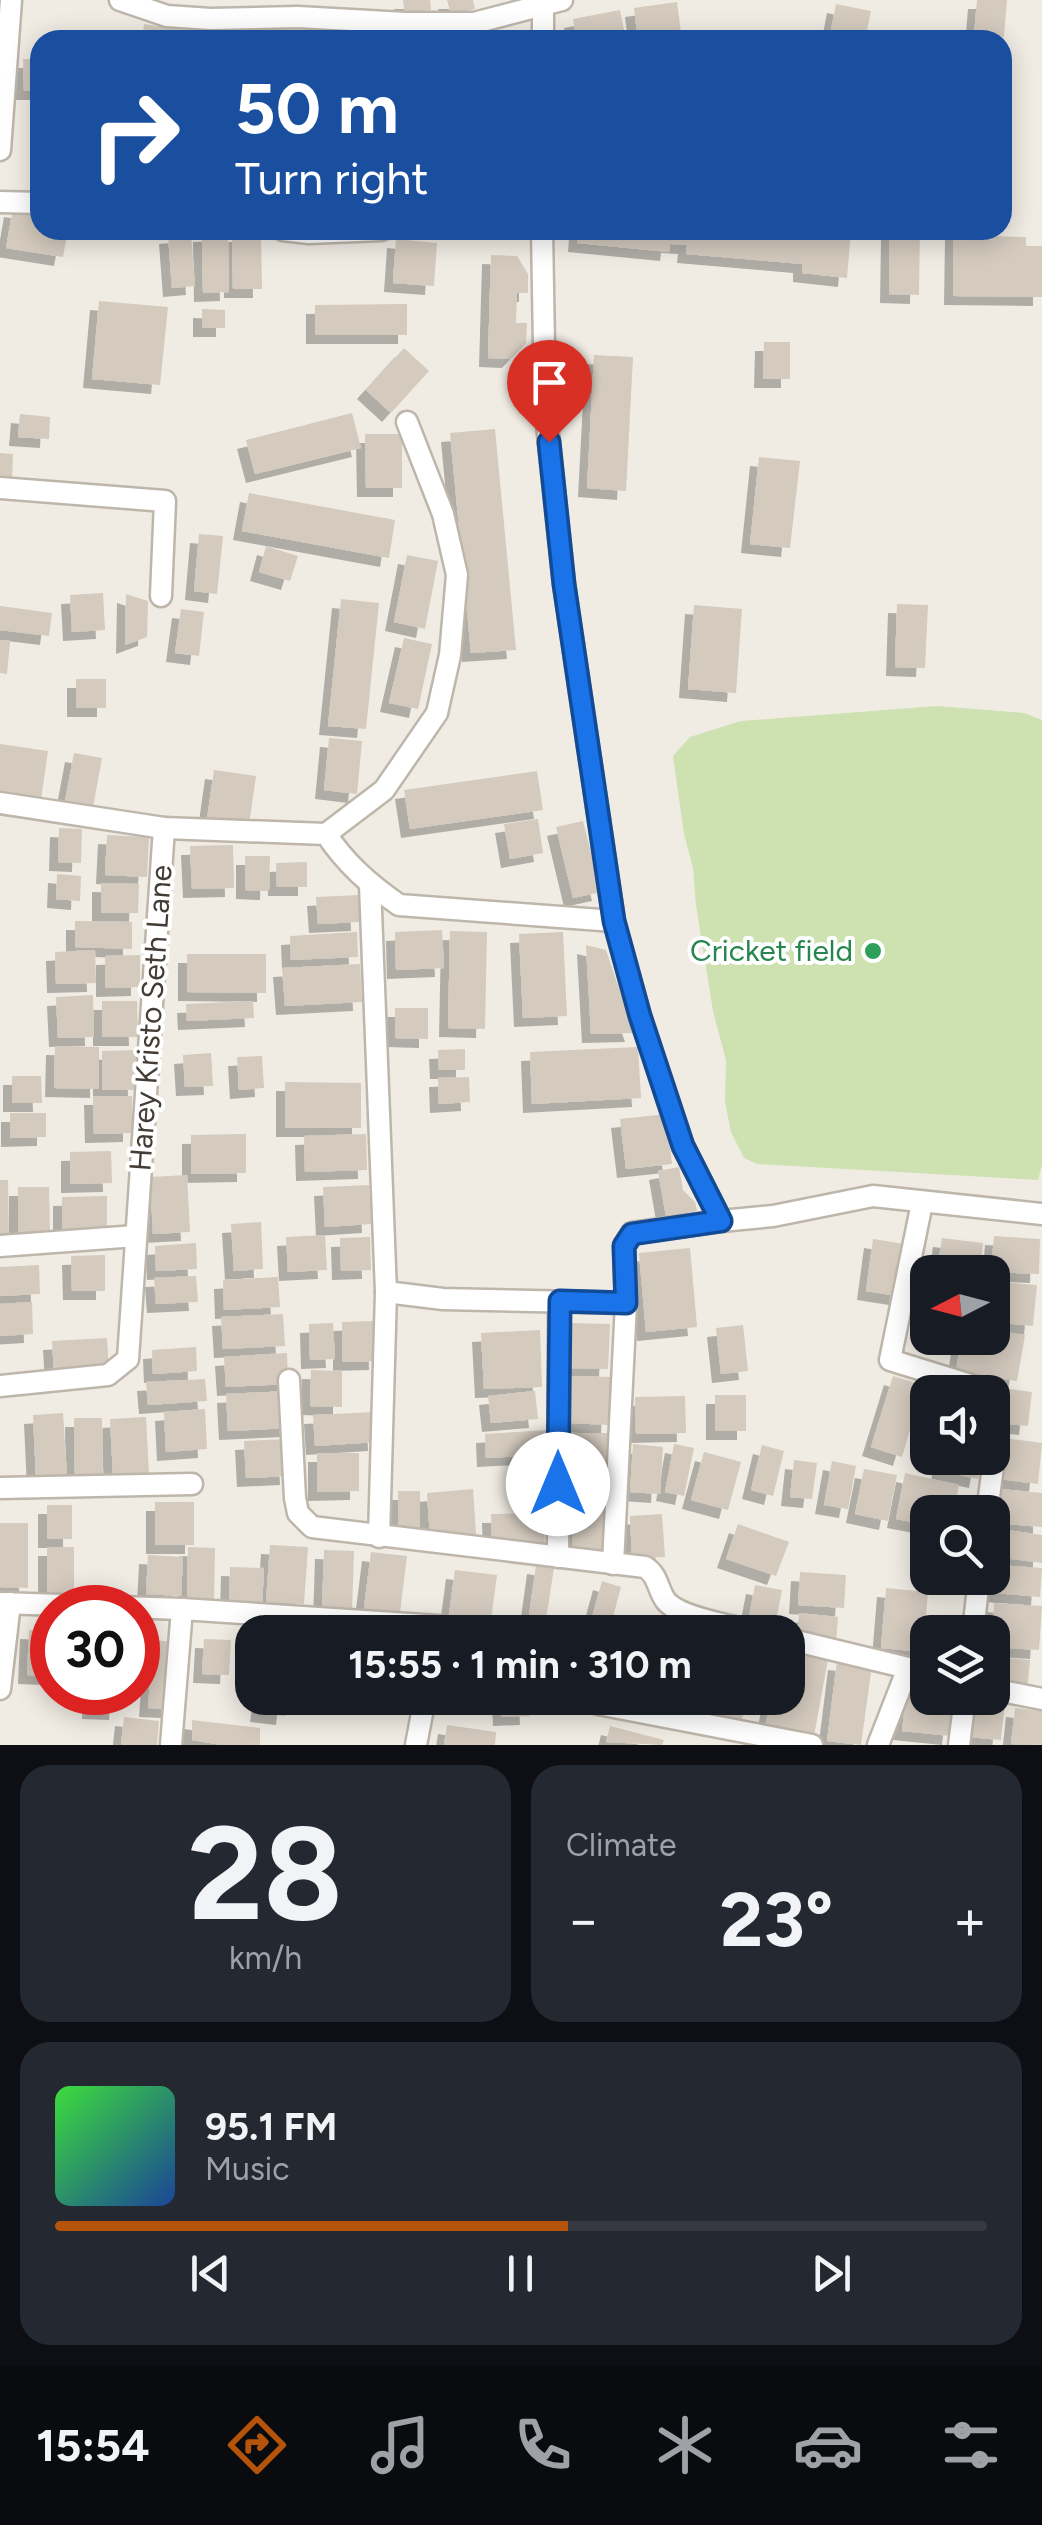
<!DOCTYPE html>
<meta charset="utf-8">
<style>
body{margin:0;font-family:Figtree,sans-serif;background:#242831;color:#f1f3f6;height:100vh;display:flex;flex-direction:column;font-size:38px;white-space:nowrap}
*{box-sizing:border-box;margin:0}
p{font-size:32px;color:#9ea1a6}
.icon{flex:none;width:55px;height:55px;fill:none;stroke:currentColor;stroke-width:2;stroke-linecap:round;stroke-linejoin:round}
.map{position:relative;height:1745px;overflow:hidden}
.side{display:flex;flex-direction:column;gap:20px;padding:20px;background:#0d0f14;flex:1}
.side>*{flex:none}
.hud{position:absolute;left:30px;top:30px;width:982px;height:210px;border-radius:30px;box-shadow:0 5px 25px #0003;background:#1a4fa0;color:#fff;overflow:hidden}
.needle{width:65px;rotate:264deg}
.fabs{position:absolute;left:910px;top:1255px;display:grid;gap:20px}
.fabs a{display:grid;place-items:center;width:100px;height:100px;border-radius:20px;background:#171b24;box-shadow:0 5px 25px #0003;font-size:50px}
.speed{position:absolute;left:30px;top:1585px;display:flex;gap:20px;font-size:50px;font-weight:700;text-align:center}
.speed>*{display:grid;place-content:center;width:130px;height:130px;border-radius:50%;background:#171b24;box-shadow:0 5px 25px #0003;line-height:1}
.speed .limit{border:15px solid #d22;background:#fff;color:#111}
.pin{position:absolute;display:grid;place-items:center;width:85px;height:85px;color:#fff;margin:-102px -42px;border-radius:50% 50% 50% 0;rotate:-45deg;box-shadow:0 0 10px #0007}
.pin .icon{rotate:45deg}
.me{position:absolute;width:110px;margin:-55px;rotate:0deg;stroke-linejoin:round;filter:drop-shadow(0 0 8px #0008)}
.turn{display:flex;align-items:center;gap:35px;height:210px;padding:0 40px;font-size:45px}
.turn .icon{width:130px;height:130px;stroke-width:2.5}
.turn b{display:block;font-size:70px;line-height:85px}
.big{font-size:75px;font-weight:700;line-height:1.1}
.side .widget{flex:1;display:flex;flex-direction:column;justify-content:center;gap:15px;min-width:0;padding:0 35px;border-radius:30px;background:#242831}
.side .dial{align-items:center;gap:0}
.dial b{font-size:130px;line-height:1}
.song{display:flex;align-items:center;gap:30px}
.cover{width:120px;height:120px;border-radius:15px;background:linear-gradient(135deg,hsl(120 70% 55%),hsl(220 70% 35%))}
.played{height:10px;border-radius:5px;background:linear-gradient(90deg,#b45309 55%,#363941 55%)}
.keys{display:flex;justify-content:space-around;direction:ltr}
.heat{display:flex;justify-content:space-between;align-items:center;font-size:55px;direction:ltr}
.side .tiles{flex:1;display:grid;gap:20px;grid-template-columns:1fr 1fr}
.widget:last-child{grid-column:span 2}
.trip{position:absolute;left:235px;top:1615px;width:570px;height:100px;border-radius:30px;background:#171b24;box-shadow:0 5px 25px #0003;font-weight:700;line-height:100px;text-align:center}
.tabs{display:flex;height:160px;justify-content:space-around;align-items:center;background:#090b0e;color:#9ea1a6}
.tabs .icon{width:70px;height:70px}
.tabs .active{color:#b45309}
.tabs b{font-size:45px;color:#f1f3f6}
.map>svg:first-child{display:block}
.green{fill:#cde1b1}
.building{fill:#d4cabe;filter:url(#shadow)}
.lines{fill:none;stroke-linecap:round;stroke-linejoin:round}
.street-casing{stroke:#beb6ab;stroke-width:25}
.street{stroke:#fff;stroke-width:20}
.route-casing{stroke:#114b97;stroke-width:25}
.route{stroke:#1a73e8;stroke-width:18}
.leisure-dot{fill:#2e9e5b;stroke:#fff;stroke-width:4}
.labels{text-anchor:middle;stroke-width:8;stroke-linejoin:round;paint-order:stroke}
.leisure-label{font-size:30px;fill:#27864d;stroke:#fff;text-anchor:end}
.street-label{font-size:30px;fill:#423c35;stroke:#fff}
</style>
<div class="map">
<svg width="1042" height="1745" viewBox="0 0 1042 1745">
<defs>
<filter id="shadow"><feDropShadow dx="-9" dy="9" stdDeviation="0" flood-color="#0004"/></filter>
</defs>
<rect width="100%" height="100%" fill="#f0ece4"/>
<path class="green" d="M937,706L1024,713L1042,720V1165L1038,1180L757,1164L744,1158L731,1132L725,1102L726,1060L713,1011L696,905L693,868L684,834L673,756L690,737L741,721Z"/>
<g class="building">
<path d="M403,0H430L431,10L405,15Z"/>
<path d="M447,0H473L475,9L451,15Z"/>
<path d="M977,0H1007L1004,37L974,35Z"/>
<path d="M677,2L682,40H638L634,8Z"/>
<path d="M836,4L871,11L865,40L830,35Z"/>
<path d="M620,10L626,40H577L573,19Z"/>
<path d="M144,24L192,31L191,40H142Z"/>
<path d="M23,59H40V91H24Z"/>
<path d="M13,208L40,212V230H68L63,257L6,248Z"/>
<path d="M578,230H851L847,278L802,273V264L686,254L687,245L670,244L669,252L577,243Z"/>
<path d="M890,230H920L919,295L889,294Z"/>
<path d="M954,230H989L988,236L1026,237V246H1042V297L953,296Z"/>
<path d="M228,232L229,292L203,293L202,233Z"/>
<path d="M191,233L195,286L172,288L168,235Z"/>
<path d="M232,233H261L262,289H233Z"/>
<path d="M396,239L437,243L434,286L393,283Z"/>
<path d="M491,255L517,256L528,274V293H517L516,323H527L526,343L511,359L488,358Z"/>
<path d="M99,301L168,307L160,385L92,379Z"/>
<path d="M407,304V335H315V305Z"/>
<path d="M202,309L225,310V328H202Z"/>
<path d="M764,342H790V379H763Z"/>
<path d="M404,348L429,371L391,413L366,390Z"/>
<path d="M594,355L633,357L626,491L587,488Z"/>
<path d="M352,413L361,448L255,474L246,440Z"/>
<path d="M20,414L50,417L49,439L18,437Z"/>
<path d="M495,429L516,650L471,653L450,433Z"/>
<path d="M365,434H402V488H366Z"/>
<path d="M0,453L13,454L12,480L0,479Z"/>
<path d="M759,457L800,461L790,548L750,544Z"/>
<path d="M249,493L395,520L389,558L242,531Z"/>
<path d="M199,534L223,536L217,594L194,591Z"/>
<path d="M266,546L298,556L290,581L259,572Z"/>
<path d="M407,555L438,561L425,629L394,622Z"/>
<path d="M103,593L105,630L72,632L70,595Z"/>
<path d="M126,594L148,601L147,637L125,645Z"/>
<path d="M341,599L379,603L366,729L328,726Z"/>
<path d="M897,604L928,605L925,668L895,667Z"/>
<path d="M694,605L742,609L736,693L688,689Z"/>
<path d="M0,606L52,613L49,636L0,630Z"/>
<path d="M181,609L204,612L199,656L175,653Z"/>
<path d="M404,638L432,644L418,709L389,703Z"/>
<path d="M0,640L10,641L7,674L0,673Z"/>
<rect x="76" y="679" width="30" height="29"/>
<path d="M329,738L362,741L357,794L324,790Z"/>
<path d="M0,744L48,751L41,800L0,794Z"/>
<path d="M74,753L102,758L93,807L65,801Z"/>
<path d="M214,770L256,776L249,825L207,819Z"/>
<path d="M537,771L543,810L410,829L404,790Z"/>
<path d="M538,819L543,853L510,859L504,824Z"/>
<path d="M583,821L601,892L573,898L556,827Z"/>
<path d="M59,828L82,829L81,863L58,862Z"/>
<path d="M107,835L149,837L147,877L105,875Z"/>
<path d="M233,845L234,888L192,889L190,846Z"/>
<path d="M245,856H270L269,891L245,890Z"/>
<path d="M307,862V887H277L276,863Z"/>
<path d="M57,874L81,876L80,901L56,899Z"/>
<path d="M101,883L139,884L138,913H101Z"/>
<path d="M359,895L360,922L318,924L316,897Z"/>
<path d="M75,921L132,922V949L75,947Z"/>
<path d="M442,930L444,968L396,970L395,932Z"/>
<path d="M450,931L487,932L485,1029L448,1028Z"/>
<path d="M357,932L358,957L291,960L290,936Z"/>
<path d="M563,932L567,1016L523,1018L519,934Z"/>
<path d="M586,945L606,950L634,1033L591,1034Z"/>
<path d="M95,950L96,983L56,984L55,952Z"/>
<path d="M187,954H266V993L187,992Z"/>
<path d="M140,955V987L105,988V956Z"/>
<path d="M360,964L362,1002L285,1006L282,968Z"/>
<path d="M93,995L94,1037L58,1038L56,997Z"/>
<path d="M102,1001H137L138,1037H102Z"/>
<path d="M253,1001L254,1018L187,1021L186,1004Z"/>
<path d="M395,1008H428V1039L395,1038Z"/>
<path d="M55,1046L99,1047V1089L54,1088Z"/>
<path d="M638,1047L641,1098L532,1104L530,1052Z"/>
<path d="M465,1049V1070H439L438,1050Z"/>
<path d="M136,1050L137,1090H102V1051Z"/>
<path d="M211,1053L213,1086L185,1087L183,1055Z"/>
<path d="M262,1056L264,1088L239,1090L237,1057Z"/>
<path d="M12,1076H41L42,1103H12Z"/>
<path d="M469,1077L470,1102L439,1104L438,1078Z"/>
<path d="M285,1082L361,1083V1128H285Z"/>
<path d="M93,1096H132V1133L94,1134Z"/>
<path d="M10,1113H46V1137L10,1138Z"/>
<path d="M666,1114L672,1164L626,1169L620,1119Z"/>
<path d="M246,1134V1173L191,1174V1135Z"/>
<path d="M366,1134L367,1170L305,1172L304,1136Z"/>
<path d="M111,1151L112,1183L70,1184V1152Z"/>
<path d="M679,1167L683,1190L695,1202L697,1211L666,1217L658,1171Z"/>
<path d="M187,1175L190,1232L153,1234L150,1177Z"/>
<path d="M0,1180H8L9,1239H0Z"/>
<path d="M369,1185L371,1224L325,1227L323,1187Z"/>
<path d="M18,1187H49L50,1236H18Z"/>
<path d="M107,1196V1234L62,1235V1197Z"/>
<path d="M261,1222L263,1269L234,1271L231,1224Z"/>
<path d="M325,1235L327,1270L288,1272L286,1237Z"/>
<path d="M994,1236L1040,1239L1039,1274L991,1272Z"/>
<path d="M370,1237L371,1270L341,1271L340,1238Z"/>
<path d="M942,1238L983,1243L980,1272H937Z"/>
<path d="M873,1239L905,1244L898,1296L866,1291Z"/>
<path d="M196,1243L197,1269L156,1271L155,1246Z"/>
<path d="M690,1248L697,1327L646,1332L639,1253Z"/>
<path d="M105,1255V1291H72L71,1256Z"/>
<path d="M39,1265L40,1294L0,1296V1267Z"/>
<path d="M196,1276L198,1302L156,1304L154,1278Z"/>
<path d="M278,1277L280,1307L224,1310L223,1280Z"/>
<path d="M992,1281L1037,1285L1033,1326L992,1322Z"/>
<path d="M32,1302L33,1334L0,1336V1304Z"/>
<path d="M283,1314L285,1346L223,1349L221,1317Z"/>
<path d="M377,1321L378,1361L342,1362V1322Z"/>
<path d="M333,1323L335,1359L310,1360L309,1324Z"/>
<path d="M570,1323L610,1324L608,1369L569,1368Z"/>
<path d="M743,1325L748,1371L721,1374L716,1328Z"/>
<path d="M540,1330L542,1387L484,1389L481,1333Z"/>
<path d="M992,1330L1025,1335L1017,1381L956,1371L961,1338H992Z"/>
<path d="M107,1338L109,1371L54,1374L52,1341Z"/>
<path d="M196,1347L197,1371L153,1374L152,1350Z"/>
<path d="M287,1353L288,1384L226,1387L224,1357Z"/>
<path d="M311,1370L342,1371V1407L310,1406Z"/>
<path d="M570,1376L612,1377L610,1425L569,1423Z"/>
<path d="M893,1376L923,1385L902,1457L871,1447Z"/>
<path d="M205,1379L207,1401L148,1405L146,1382Z"/>
<path d="M1003,1388L1032,1392L1028,1426L999,1423Z"/>
<path d="M288,1391L290,1428L228,1431L226,1394Z"/>
<path d="M535,1391L538,1419L491,1423L488,1396Z"/>
<rect x="715" y="1395" width="31" height="36"/>
<path d="M685,1396L686,1433L636,1434L635,1397Z"/>
<path d="M205,1409L207,1449L166,1452L164,1412Z"/>
<path d="M376,1412L377,1442L315,1446L313,1415Z"/>
<path d="M63,1413L67,1477L36,1479L33,1415Z"/>
<path d="M146,1417L149,1474L113,1476L110,1419Z"/>
<path d="M74,1418H102L103,1478H75Z"/>
<path d="M547,1430L548,1455L486,1458L485,1434Z"/>
<rect x="571" y="1433" width="38" height="56"/>
<path d="M1004,1438L1042,1443L1038,1484L999,1479Z"/>
<path d="M287,1439L289,1476L246,1478L244,1441Z"/>
<path d="M633,1444L663,1447L660,1494L630,1492Z"/>
<path d="M674,1444L694,1448L684,1496L665,1492Z"/>
<path d="M762,1445L784,1451L773,1496L751,1490Z"/>
<path d="M704,1452L741,1462L728,1510L691,1500Z"/>
<path d="M317,1453H359V1491L317,1492Z"/>
<path d="M943,1458H982L978,1479L940,1471Z"/>
<path d="M794,1460L817,1463L812,1499L790,1497Z"/>
<path d="M832,1461L856,1466L848,1509L824,1505Z"/>
<path d="M864,1469L897,1475L888,1521L855,1514Z"/>
<path d="M905,1473L959,1485L954,1512H928V1525L896,1519Z"/>
<path d="M473,1489L476,1534L430,1537L427,1493Z"/>
<path d="M1001,1489L1042,1493V1527L997,1523Z"/>
<path d="M398,1491H420V1530H399Z"/>
<path d="M609,1495L610,1551L573,1552L571,1496Z"/>
<rect x="155" y="1502" width="39" height="43"/>
<rect x="47" y="1505" width="25" height="34"/>
<path d="M544,1513L545,1547L492,1548L491,1514Z"/>
<path d="M662,1514L665,1557L632,1558L630,1516Z"/>
<path d="M0,1523H28V1588L0,1587Z"/>
<path d="M738,1524L789,1542L776,1576L726,1559Z"/>
<path d="M1000,1529L1042,1535V1563L996,1557Z"/>
<path d="M270,1545L308,1547L304,1604L266,1602Z"/>
<path d="M47,1547H74V1595L47,1594Z"/>
<path d="M188,1547L215,1548L214,1602H187Z"/>
<path d="M324,1550L354,1551L352,1612H322Z"/>
<path d="M371,1552L407,1556L399,1621L363,1616Z"/>
<path d="M148,1555L183,1557L181,1596L146,1594Z"/>
<path d="M536,1565L554,1568L545,1626L528,1623Z"/>
<path d="M997,1565L1042,1568L1040,1597L995,1593Z"/>
<path d="M230,1567L264,1568L262,1607L229,1605Z"/>
<path d="M455,1570L497,1575L490,1628L448,1622Z"/>
<path d="M800,1572L846,1575L844,1608L798,1605Z"/>
<path d="M602,1581L621,1587L609,1632H588Z"/>
<path d="M755,1585L782,1590L774,1632L747,1627Z"/>
<path d="M886,1588L928,1592L923,1652L881,1648Z"/>
<path d="M994,1603L1042,1606L1039,1650L992,1647Z"/>
<path d="M799,1613L838,1617L836,1642L797,1639Z"/>
<path d="M29,1630L52,1631V1676L27,1675Z"/>
<path d="M204,1639L231,1640L229,1675L202,1674Z"/>
<path d="M153,1640L175,1642L170,1709L148,1708Z"/>
<path d="M788,1646L829,1654L814,1736L765,1727L771,1698H788Z"/>
<path d="M993,1657L1030,1660L1027,1691L992,1688Z"/>
<path d="M837,1661L872,1665L861,1745L827,1741Z"/>
<path d="M92,1692H119L118,1711L91,1710Z"/>
<path d="M906,1694L955,1699L951,1736L902,1731Z"/>
<path d="M261,1698H287L285,1716L259,1713Z"/>
<path d="M501,1698H528L529,1716L502,1717Z"/>
<path d="M699,1698H745L742,1719L697,1711Z"/>
<path d="M972,1699L1005,1703L1001,1740L968,1737Z"/>
<path d="M1015,1708L1042,1711V1745L1011,1744Z"/>
<path d="M124,1717L159,1721L157,1745H121Z"/>
<path d="M192,1720L260,1728V1745H222L192,1740Z"/>
<path d="M447,1725L496,1732L495,1745H444Z"/>
<path d="M610,1726L664,1740L662,1745L606,1742Z"/>
</g>
<g class="lines">
<g class="street-casing">
<g id="street">
<path d="M120,0L167,16L211,19L298,17L405,23H474L562,0"/>
<path d="M543,40V5"/>
<path d="M0,150L11,0"/>
<path d="M0,202L40,203"/>
<path d="M283,230L309,233L381,230"/>
<path d="M542,230L545,406L564,584L614,921"/>
<path d="M0,488L165,501L161,596"/>
<path d="M0,803L164,828L326,834C346,864 369,884 399,905L614,921L640,1016L683,1146L721,1221L773,1216L873,1196L1042,1214"/>
<path d="M326,834L384,790L437,713L450,655L457,575L443,514L407,422"/>
<path d="M370,885L386,1292L443,1299L626,1303L613,1564"/>
<path d="M922,1203L890,1360L987,1390V1392"/>
<path d="M0,1246L136,1236"/>
<path d="M626,1303L624,1246L632,1233L721,1221"/>
<path d="M289,1380L295,1498L298,1513L312,1527L645,1567C659,1576 657,1589 666,1601C680,1618 736,1627 758,1632"/>
<path d="M0,1386L108,1375L128,1359L164,828"/>
<path d="M0,1488L192,1484"/>
<path d="M987,1512L994,1459L992,1444"/>
<path d="M379,1537L386,1292"/>
<path d="M558,1557L559,1301"/>
<path d="M0,1603L182,1609L439,1626L473,1632"/>
<path d="M973,1632L979,1578"/>
<path d="M788,1639L908,1668"/>
<path d="M0,1689L10,1603"/>
<path d="M992,1689L1042,1699"/>
<path d="M597,1698L598,1704L812,1745"/>
<path d="M171,1745L182,1609"/>
<path d="M416,1745L425,1698"/>
<path d="M878,1745L908,1668L928,1673"/>
<path d="M959,1745L965,1698"/>
</g>
</g>
<use href="#street" class="street"/>
</g>
<g class="lines">
<g class="route-casing">
<path id="route" d="M549,442L564,584L614,921L640,1016L683,1146L721,1221L632,1234L624,1246L626,1303L560,1301L558,1484"/>
</g>
<use href="#route" class="route"/>
</g>
<circle class="leisure-dot" cx="873" cy="951" r="10"/>
<g class="labels">
<g class="leisure-label">
<text x="853" y="961">Cricket field</text>
</g>
<g class="street-label">
<text transform="translate(151 1018) rotate(-86)" y="10">Harey Kristo Seth Lane</text>
</g>
</g>
</svg>
<div class="fabs">
<a><svg class="needle" viewBox="-14 -14 28 28"><path d="M0-13l5 13h-10z" fill="#e53935"/><path d="M0 13l5-13h-10z" fill="#9ea1a6"/></svg></a>
<a><svg class="icon" aria-label="sound" viewBox="0 0 24 24"><path d="M4 9h4l5-4v14l-5-4H4zM17 9q2 3 0 6"/></svg></a>
<a><svg class="icon" aria-label="search" viewBox="0 0 24 24"><circle cx="10" cy="10" r="6"/><path d="M15 15l6 6"/></svg></a>
<a><svg class="icon" aria-label="layers" viewBox="0 0 24 24"><path d="M12 4l9 5-9 5-9-5zM3 14l9 5 9-5"/></svg></a>
</div>
<div class="speed"><div class="limit">30</div></div>
<div class="pin" style="left:549px;top:442px;background:#d93025"><svg class="icon" aria-label="arrive" viewBox="0 0 24 24"><path d="M6 21V4h12l-3 4 3 4H6"/></svg></div>
<svg class="me" style="left:558px;top:1484px" viewBox="-20 -20 40 40"><circle r="19" fill="#fff"/><path d="M0-13L10 11 0 6-10 11z" fill="#1a73e8"/></svg>
<div class="trip">15:55 · 1 min · 310 m</div>
<div class="hud">
<div class="turn"><svg class="icon" aria-label="right" viewBox="0 0 24 24"><path d="M7 20v-9h11M14 6l5 5-5 5"/></svg><div><b>50 m</b>Turn right</div></div>
</div>
</div>
<section class="side">
<div class="tiles">
<div class="widget dial"><b>28</b><p>km/h</p></div>
<div class="widget"><p>Climate</p>
<div class="heat"><a>−</a><b class="big">23°</b><a>+</a></div>
</div>
<div class="widget">
<div class="song"><i class="cover"></i><div><b>95.1 FM</b><p>Music</p></div></div>
<div class="played"></div>
<div class="keys"><svg class="icon" aria-label="previous" viewBox="0 0 24 24"><path d="M18 5L8 12l10 7zM5 5v14"/></svg><svg class="icon" aria-label="pause" viewBox="0 0 24 24"><path d="M8 5v14M16 5v14"/></svg><svg class="icon" aria-label="next" viewBox="0 0 24 24"><path d="M6 5l10 7-10 7zM19 5v14"/></svg></div>
</div>
</div>
</section>
<nav class="tabs">
<b>15:54</b>
<svg class="icon active" aria-label="directions" viewBox="0 0 24 24"><path d="M12 3l9 9-9 9-9-9zM9 14v-3h6M13 9l2 2-2 2"/></svg>
<svg class="icon" aria-label="music" viewBox="0 0 24 24"><path d="M9 18V5l10-2v13"/><circle cx="6" cy="18" r="3"/><circle cx="16" cy="16" r="3"/></svg>
<svg class="icon" aria-label="phone" viewBox="0 0 24 24"><path d="M5 4h4l2 5-3 2q2 4 5 5l2-3 5 2v4C11 20 4 13 5 4z"/></svg>
<svg class="icon" aria-label="climate" viewBox="0 0 24 24"><path d="M12 3v18M4 7l16 10M4 17L20 7"/></svg>
<svg class="icon" aria-label="car" viewBox="0 0 24 24"><path d="M5 17H2v-5l4-1 3-4h7l3 4 3 1v5h-3M9 17h6M6 11h13"/><circle cx="7" cy="17" r="2"/><circle cx="17" cy="17" r="2"/></svg>
<svg class="icon" aria-label="filters" viewBox="0 0 24 24"><path d="M4 7h16M4 17h16"/><circle cx="9" cy="7" r="2"/><circle cx="15" cy="17" r="2"/></svg>
</nav>
